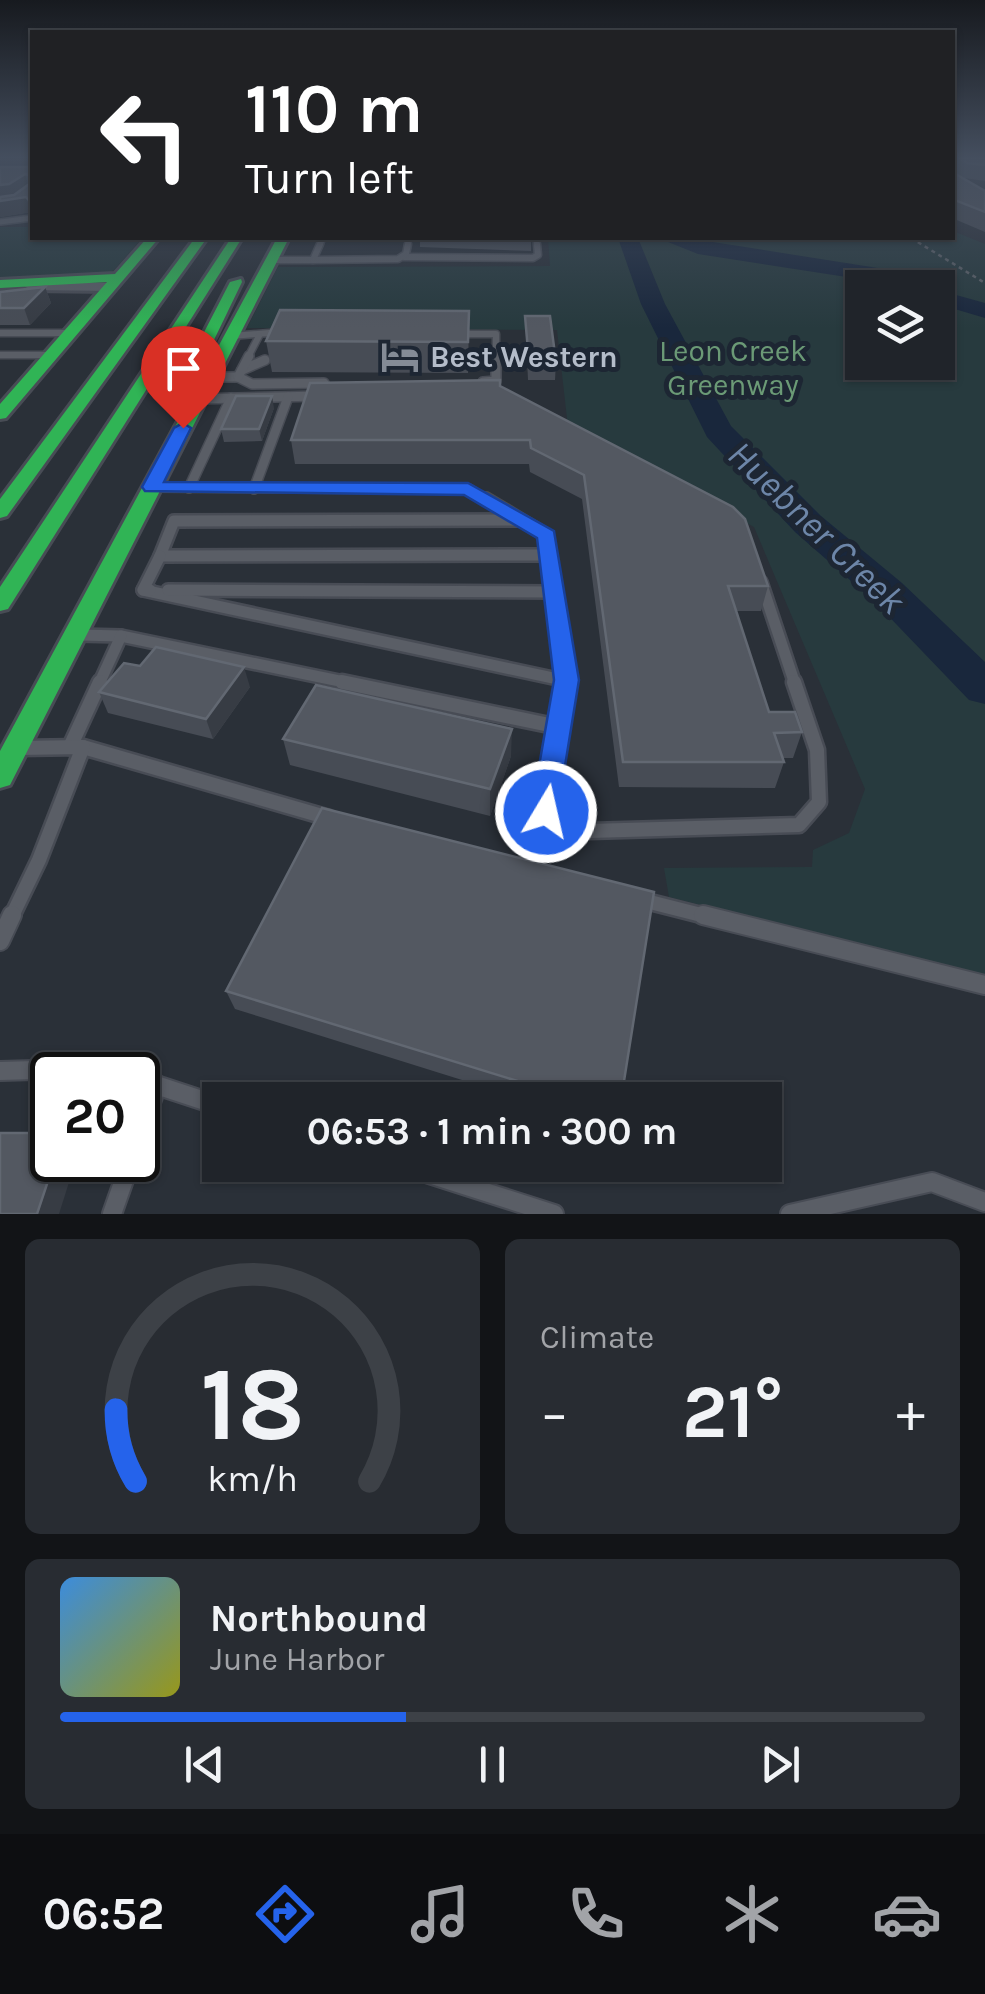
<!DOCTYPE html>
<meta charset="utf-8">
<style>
body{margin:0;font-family:Karla,sans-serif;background:#282c32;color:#f1f3f6;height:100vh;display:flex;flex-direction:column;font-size:38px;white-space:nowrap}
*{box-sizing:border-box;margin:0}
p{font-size:32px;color:#a2a4a8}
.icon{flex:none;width:55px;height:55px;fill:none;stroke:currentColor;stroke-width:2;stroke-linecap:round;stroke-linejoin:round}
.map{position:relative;height:1214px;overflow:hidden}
.drawer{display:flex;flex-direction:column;gap:25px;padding:25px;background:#121417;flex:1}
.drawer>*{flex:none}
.hud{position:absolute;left:30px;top:30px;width:925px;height:210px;border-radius:0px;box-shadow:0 2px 8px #0004,0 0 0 2px #3d4147;background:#202124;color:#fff;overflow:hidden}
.buttons{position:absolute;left:845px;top:270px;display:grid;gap:20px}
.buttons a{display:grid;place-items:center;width:110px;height:110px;border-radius:0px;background:#20242a;box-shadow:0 2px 8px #0004,0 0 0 2px #3d4147;font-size:50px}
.speed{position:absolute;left:30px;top:1052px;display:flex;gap:20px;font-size:50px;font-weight:700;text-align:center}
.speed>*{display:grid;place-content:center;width:130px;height:130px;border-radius:50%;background:#20242a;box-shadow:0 2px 8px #0004,0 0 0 2px #3d4147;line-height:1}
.speed .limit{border:5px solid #111;border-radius:15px;background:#fff;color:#111}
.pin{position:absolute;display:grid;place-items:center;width:85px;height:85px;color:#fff;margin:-102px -42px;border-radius:50% 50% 50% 0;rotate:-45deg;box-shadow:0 0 10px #0007}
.pin .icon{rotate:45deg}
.me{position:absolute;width:110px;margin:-55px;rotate:9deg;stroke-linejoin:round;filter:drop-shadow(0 0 8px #0008)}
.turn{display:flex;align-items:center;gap:35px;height:210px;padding:0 50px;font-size:45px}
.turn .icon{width:130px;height:130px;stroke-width:2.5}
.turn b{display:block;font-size:70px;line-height:85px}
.big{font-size:75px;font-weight:700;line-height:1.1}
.drawer .tile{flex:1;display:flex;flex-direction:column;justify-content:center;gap:15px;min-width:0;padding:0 35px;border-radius:15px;background:#282c32}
.drawer .dial{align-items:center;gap:0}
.dial svg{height:260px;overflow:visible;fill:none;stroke:#3d4147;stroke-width:7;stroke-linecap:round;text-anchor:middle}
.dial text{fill:#f1f3f6;stroke:none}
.song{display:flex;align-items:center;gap:30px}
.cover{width:120px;height:120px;border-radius:15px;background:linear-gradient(135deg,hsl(210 70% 55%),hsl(60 70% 35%))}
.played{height:10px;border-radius:5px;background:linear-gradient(90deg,#2563eb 40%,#3d4147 40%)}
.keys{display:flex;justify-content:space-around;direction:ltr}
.heat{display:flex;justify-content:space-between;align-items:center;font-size:55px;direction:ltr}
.drawer .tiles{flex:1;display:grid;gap:25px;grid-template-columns:1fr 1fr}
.tile:last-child{grid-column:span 2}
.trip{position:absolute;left:202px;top:1082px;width:580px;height:100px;border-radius:0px;background:#20242a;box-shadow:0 2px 8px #0004,0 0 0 2px #3d4147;font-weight:700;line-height:100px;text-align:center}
.dock{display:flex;height:160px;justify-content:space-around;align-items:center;background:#0d0e11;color:#a2a4a8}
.dock .icon{width:70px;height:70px}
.dock .on{color:#2563eb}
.dock b{font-size:45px;color:#f1f3f6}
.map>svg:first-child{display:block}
.green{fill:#273a3e;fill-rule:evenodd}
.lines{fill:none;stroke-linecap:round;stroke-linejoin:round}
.river{fill:#19273c;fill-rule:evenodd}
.lane-far5-casing{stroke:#484c55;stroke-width:8}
.lane-far4-casing{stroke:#484c55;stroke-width:9}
.lane-far3-casing{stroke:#484c55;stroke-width:12}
.lane-far2-casing{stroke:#484c55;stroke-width:16}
.lane-far1-casing{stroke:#484c55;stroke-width:19}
.lane-casing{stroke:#484c55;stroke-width:22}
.street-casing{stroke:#484c55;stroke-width:6}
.fast-casing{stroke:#484c55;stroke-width:6}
.path{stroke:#5c6268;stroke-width:2.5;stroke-dasharray:4 4;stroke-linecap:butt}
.lane-far5{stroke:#5a5e66;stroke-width:5}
.lane-far4{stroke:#5a5e66;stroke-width:6}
.lane-far3{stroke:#5a5e66;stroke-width:9}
.lane-far2{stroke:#5a5e66;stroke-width:11}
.lane-far1{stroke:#5a5e66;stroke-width:14}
.lane{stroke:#5a5e66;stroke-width:18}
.street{fill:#5a5e66;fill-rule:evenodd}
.fast{fill:#30b455;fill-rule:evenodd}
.wall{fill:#474c55}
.shaded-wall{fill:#373c44}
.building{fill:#535861;stroke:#626872;stroke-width:2.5}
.route{fill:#2563eb;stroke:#184099;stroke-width:2.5}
.labels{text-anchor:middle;stroke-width:10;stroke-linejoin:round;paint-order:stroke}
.far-park-label{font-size:30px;fill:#6b9a76;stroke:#1d2633}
.far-poi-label{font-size:30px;font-weight:bold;fill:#b4bcc9;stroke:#1d2633;text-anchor:start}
.water-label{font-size:38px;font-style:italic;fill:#6d86a8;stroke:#1d2633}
</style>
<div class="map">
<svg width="985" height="1214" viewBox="0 0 985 1214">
<rect width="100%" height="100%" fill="#2a3038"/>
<g class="green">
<path d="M0,227H32V238H142L114,270L106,274L0,278Z"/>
<path d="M953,231L985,244V977L669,897L664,868L812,867L813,850L849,833L865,789L754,527L568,427L557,330L247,328L278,267L550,266L548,238H952ZM862,288H938V362H862Z"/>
</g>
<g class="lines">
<g class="river">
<path d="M618,238H638L665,304L731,426L821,516L902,583L985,662V704L969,700L874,601L795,532L707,437L641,304Z"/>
<path d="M658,238H687L884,269L925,288H892L879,282L698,254Z"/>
<path d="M938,290L985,303V318L938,304Z"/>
</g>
<g class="lane-far5-casing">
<g id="lane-far5">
<path d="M0,222L32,218"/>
<path d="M536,238L537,247"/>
<path d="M319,247L323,238"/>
<path d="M407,247L409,238"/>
</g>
</g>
<g class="lane-far4-casing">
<g id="lane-far4">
<path d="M404,257L533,258L538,255L537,244"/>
<path d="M271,260H313L320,244"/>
<path d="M313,260L398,259L406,254L408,244"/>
<path d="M0,333H69"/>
<path d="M455,334H496V359"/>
<path d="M231,336L281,332"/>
<path d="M0,355H51"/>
<path d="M247,359L259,336"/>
</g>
</g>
<g class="lane-far3-casing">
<g id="lane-far3">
<path d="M242,370L265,360"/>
<path d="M210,377H238L252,384L324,383"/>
<path d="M238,377L249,356"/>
<path d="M483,382L496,381V356"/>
<path d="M198,399L319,396"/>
<path d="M152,487L469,489L490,502"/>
<path d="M189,488L231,398"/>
<path d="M254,489L288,397"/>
</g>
</g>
<g class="lane-far2-casing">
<g id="lane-far2">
<path d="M486,499L546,535L567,681"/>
<path d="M520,520L174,521L160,556L549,555"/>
<path d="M761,582L795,684"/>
<path d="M143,590L567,681L566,684"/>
<path d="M150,590H143L160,556"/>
<path d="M168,590L554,592"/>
<path d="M79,635L121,636L354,684"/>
<path d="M99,684L121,636"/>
</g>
</g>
<g class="lane-far1-casing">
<g id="lane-far1">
<path d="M342,682L559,727L567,682"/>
<path d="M559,727L546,812L555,832L799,825L819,802L817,750L794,682"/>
<path d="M70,747L100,682"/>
<path d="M83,747L329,818"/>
<path d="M642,900L713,918"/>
<path d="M11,918L39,860L83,747L19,748"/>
</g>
</g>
<g class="lane-casing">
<g id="lane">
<path d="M703,915L985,985"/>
<path d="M0,941L12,915"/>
<path d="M0,1071L105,1068L126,1075"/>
<path d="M138,1079L220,1106"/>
<path d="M138,1140L157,1085"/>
<path d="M401,1165L554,1214"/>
<path d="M112,1214L131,1160"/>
<path d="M790,1214L932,1182L985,1202"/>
</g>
</g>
<g class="street-casing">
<path id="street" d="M26,283H110L117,287L110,291L31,290L24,286Z"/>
</g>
<g class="fast-casing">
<g id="fast">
<path d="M147,238H159L6,418L0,419V404L107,282L0,288V280L115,274Z"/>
<path d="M195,238H207L7,516L0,518V499Z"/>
<path d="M231,238H242L8,609L0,611V587Z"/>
<path d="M277,238H289L10,785L0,788V751L190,399L199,342L230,282L241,279L242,282L213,342L211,360Z"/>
</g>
</g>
<path class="path" d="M911,238L985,283"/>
<use href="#lane-far5" class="lane-far5"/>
<use href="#lane-far4" class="lane-far4"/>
<use href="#lane-far3" class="lane-far3"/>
<use href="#lane-far2" class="lane-far2"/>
<use href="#lane-far1" class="lane-far1"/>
<use href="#lane" class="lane"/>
<use href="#street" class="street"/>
<use href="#fast" class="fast"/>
</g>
<g class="wall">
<path d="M952,158H985V181L964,178L985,191V232L952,218Z"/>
<path d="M0,167H32V213L31,212L0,217Z"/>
<path d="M420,238H531V251L420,247Z"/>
<path d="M45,287L51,303L30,325H0V292Z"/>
<path d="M525,316L556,362L555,380H528Z"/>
<path d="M266,341H469L468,373L272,372Z"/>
<path d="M500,386L768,586L761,611H736L769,712L802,732L793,758H783L784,762L775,788L619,787L582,499L530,472L529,464H295L291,440Z"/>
<path d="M274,408L262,441L224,442L221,429Z"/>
<path d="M250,687L213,739L108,713L99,692Z"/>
<path d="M283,739L511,756L490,816L290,765Z"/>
<path d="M226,991L621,1100H526L235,1009Z"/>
</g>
<g class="shaded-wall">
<path d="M25,174L29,188L14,199L0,200V185Z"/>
<path d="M26,197L31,212L0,217V201Z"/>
<path d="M45,287L51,303L30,325L24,308Z"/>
<path d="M469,311V341L468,373V342Z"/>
<path d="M272,396L274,408L262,441L259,429Z"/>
<path d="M244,667L250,687L213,739L206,719Z"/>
<path d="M512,729L511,756L490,816V789Z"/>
<path d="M55,1160H76L59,1214H37Z"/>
</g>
<g class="building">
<path d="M959,158H985V165L967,163Z"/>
<path d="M0,167H32V179V176L25,174L9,184L0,185Z"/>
<path d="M952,172L985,191V212L952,199Z"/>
<path d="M32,182V203L26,197L0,201V197L14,195Z"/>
<path d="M45,287L24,308H0V292Z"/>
<path d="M280,310L469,311L468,342L266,341Z"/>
<path d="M525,316H550L556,362H529Z"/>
<path d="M500,380V386L733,507L745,519L768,586H728L769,712H795L802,732L774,733L784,762H623L584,475L531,448L530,440H291L310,383Z"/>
<path d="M236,396H272L259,429H221Z"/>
<path d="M156,647L244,667L206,719L99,692L124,663L140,666Z"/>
<path d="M316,685L512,729L490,789L283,739Z"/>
<path d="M322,808L654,892L621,1100H579L226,991Z"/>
<path d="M0,1133H52V1160H55L37,1214H0Z"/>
</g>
<linearGradient id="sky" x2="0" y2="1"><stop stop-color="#171a1f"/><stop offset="0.48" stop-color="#444e5e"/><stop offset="1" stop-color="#444e5e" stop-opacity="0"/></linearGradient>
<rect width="985" height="328" fill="url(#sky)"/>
<path class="route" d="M183,423L191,428L164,482L468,483L554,531L579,680L556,821L546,825L535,821L531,812L554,680L537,538L464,495L145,491L142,487L174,428Z"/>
<defs>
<g id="hotel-bare" transform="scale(3)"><path d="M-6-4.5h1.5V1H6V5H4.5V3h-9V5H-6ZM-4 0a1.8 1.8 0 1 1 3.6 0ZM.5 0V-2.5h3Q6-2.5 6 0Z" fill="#848b96" stroke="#1d2633" stroke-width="2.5" paint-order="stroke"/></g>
</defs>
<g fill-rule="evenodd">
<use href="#hotel-bare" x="400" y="357"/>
</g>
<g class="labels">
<g class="far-park-label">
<text x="733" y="361">Leon Creek<tspan x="733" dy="34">Greenway</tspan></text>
</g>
<g class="far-poi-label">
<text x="430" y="367">Best Western</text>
</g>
<g class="water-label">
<text transform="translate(817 527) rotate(44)" y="13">Huebner Creek</text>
</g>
</g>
</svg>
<div class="buttons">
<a><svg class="icon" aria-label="layers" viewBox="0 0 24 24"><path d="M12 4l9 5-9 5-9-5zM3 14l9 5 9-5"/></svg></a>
</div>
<div class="speed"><div class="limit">20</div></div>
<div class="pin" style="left:183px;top:428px;background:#d93025"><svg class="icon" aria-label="arrive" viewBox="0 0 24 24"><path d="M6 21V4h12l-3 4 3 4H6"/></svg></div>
<svg class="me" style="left:546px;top:812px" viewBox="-20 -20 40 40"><circle r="17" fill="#2563eb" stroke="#fff" stroke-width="3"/><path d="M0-11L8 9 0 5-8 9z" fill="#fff"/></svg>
<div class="trip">06:53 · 1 min · 300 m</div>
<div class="hud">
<div class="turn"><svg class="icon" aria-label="left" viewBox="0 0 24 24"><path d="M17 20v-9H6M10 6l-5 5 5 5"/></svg><div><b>110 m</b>Turn left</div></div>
</div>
</div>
<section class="drawer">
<div class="tiles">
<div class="tile dial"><svg viewBox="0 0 100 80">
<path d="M14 69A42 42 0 1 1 86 69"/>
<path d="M14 69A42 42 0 0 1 8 47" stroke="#2563eb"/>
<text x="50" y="56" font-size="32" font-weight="700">18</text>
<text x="50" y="72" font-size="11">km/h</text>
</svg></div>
<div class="tile"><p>Climate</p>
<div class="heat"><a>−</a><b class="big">21°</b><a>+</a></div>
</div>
<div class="tile">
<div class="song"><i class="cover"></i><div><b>Northbound</b><p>June Harbor</p></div></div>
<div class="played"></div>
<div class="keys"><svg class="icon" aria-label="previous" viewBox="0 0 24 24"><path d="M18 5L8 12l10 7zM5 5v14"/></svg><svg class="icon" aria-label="pause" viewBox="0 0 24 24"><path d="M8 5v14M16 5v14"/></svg><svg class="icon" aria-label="next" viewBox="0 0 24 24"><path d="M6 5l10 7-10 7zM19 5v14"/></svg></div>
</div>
</div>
</section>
<nav class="dock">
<b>06:52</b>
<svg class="icon on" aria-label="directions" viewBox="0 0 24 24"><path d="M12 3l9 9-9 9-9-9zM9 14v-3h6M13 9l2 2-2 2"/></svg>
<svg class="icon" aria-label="music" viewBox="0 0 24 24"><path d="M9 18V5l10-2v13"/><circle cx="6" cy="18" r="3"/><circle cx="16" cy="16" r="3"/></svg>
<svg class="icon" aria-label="phone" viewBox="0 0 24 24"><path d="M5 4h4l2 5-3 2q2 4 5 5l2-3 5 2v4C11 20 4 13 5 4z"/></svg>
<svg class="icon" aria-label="climate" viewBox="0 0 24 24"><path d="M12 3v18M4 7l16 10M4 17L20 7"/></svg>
<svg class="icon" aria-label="car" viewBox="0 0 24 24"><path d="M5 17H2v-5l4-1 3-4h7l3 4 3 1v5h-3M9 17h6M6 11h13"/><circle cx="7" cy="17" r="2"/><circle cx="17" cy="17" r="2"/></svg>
</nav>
